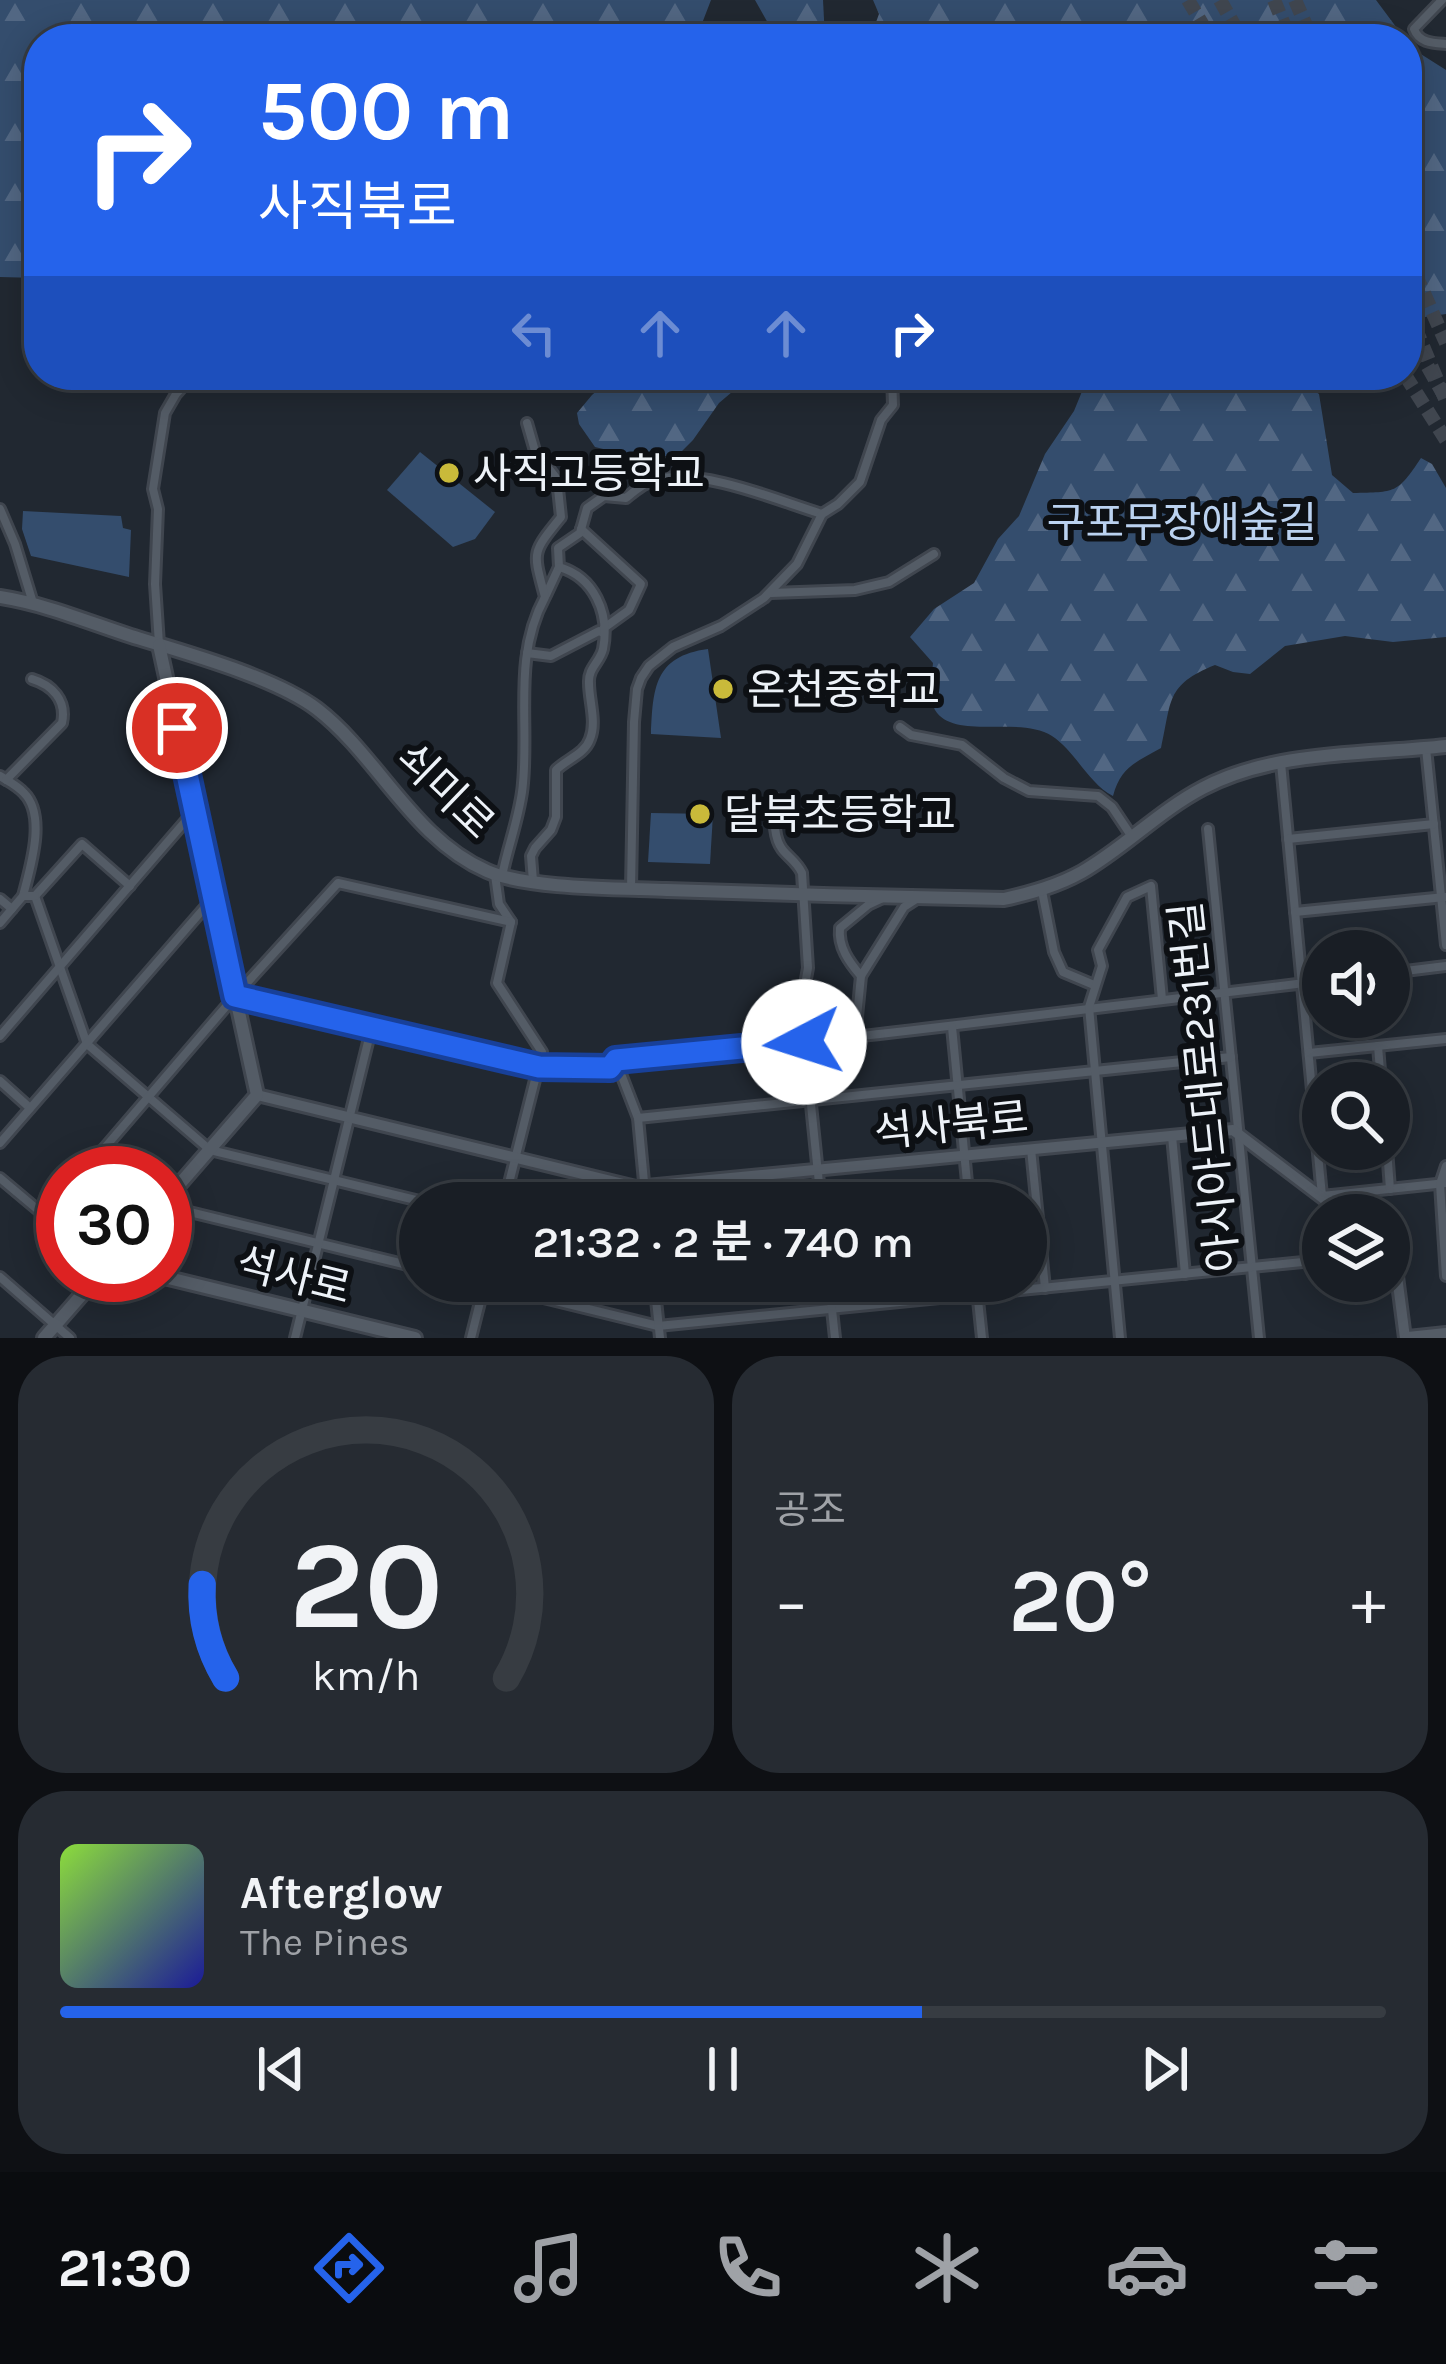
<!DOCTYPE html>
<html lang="ko">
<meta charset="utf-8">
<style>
body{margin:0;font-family:Karla,"Noto Sans KR",sans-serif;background:#262b32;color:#f1f3f6;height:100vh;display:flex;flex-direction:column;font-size:45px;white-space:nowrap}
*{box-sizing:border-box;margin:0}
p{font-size:39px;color:#9fa2a7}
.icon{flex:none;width:66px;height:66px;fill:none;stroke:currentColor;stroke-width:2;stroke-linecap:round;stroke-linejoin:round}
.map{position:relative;height:1338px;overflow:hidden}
.drawer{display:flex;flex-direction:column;gap:18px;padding:18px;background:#0e1014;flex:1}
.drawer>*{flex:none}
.banner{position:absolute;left:24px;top:24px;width:1398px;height:366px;border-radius:48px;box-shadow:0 6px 30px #0003,0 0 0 3px #373c42;background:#2563eb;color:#fff;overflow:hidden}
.buttons{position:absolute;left:1302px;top:930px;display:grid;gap:24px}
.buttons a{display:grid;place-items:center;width:108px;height:108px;border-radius:50%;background:#191e25;box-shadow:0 6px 30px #0003,0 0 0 3px #373c42;font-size:60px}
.speed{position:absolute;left:36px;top:1146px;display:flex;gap:24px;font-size:60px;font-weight:700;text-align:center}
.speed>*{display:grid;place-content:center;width:156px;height:156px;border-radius:50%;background:#191e25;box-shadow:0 6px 30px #0003,0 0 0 3px #373c42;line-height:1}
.speed .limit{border:18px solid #d22;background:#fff;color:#111}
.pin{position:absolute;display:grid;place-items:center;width:102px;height:102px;color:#fff;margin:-51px;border:6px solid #fff;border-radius:50%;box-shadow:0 3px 12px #0007}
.me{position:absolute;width:132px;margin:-66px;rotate:265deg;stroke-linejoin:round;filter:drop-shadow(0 0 9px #0008)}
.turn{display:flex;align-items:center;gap:42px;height:252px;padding:0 36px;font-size:54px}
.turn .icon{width:156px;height:156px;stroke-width:2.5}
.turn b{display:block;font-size:84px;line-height:102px}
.lanes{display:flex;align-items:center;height:114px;padding:0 36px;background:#0003;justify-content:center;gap:60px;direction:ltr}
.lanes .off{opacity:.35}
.big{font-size:90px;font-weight:600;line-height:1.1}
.drawer .tile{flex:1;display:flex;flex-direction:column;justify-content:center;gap:18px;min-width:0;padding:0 42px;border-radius:48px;background:#262b32}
.drawer .dial{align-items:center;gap:0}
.dial svg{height:312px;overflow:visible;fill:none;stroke:#373c42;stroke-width:7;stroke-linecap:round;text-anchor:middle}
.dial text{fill:#f1f3f6;stroke:none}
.song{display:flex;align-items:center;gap:36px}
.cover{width:144px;height:144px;border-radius:18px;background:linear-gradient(135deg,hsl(90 70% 55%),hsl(240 70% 35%))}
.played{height:12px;border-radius:6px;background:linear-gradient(90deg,#2563eb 65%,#373c42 65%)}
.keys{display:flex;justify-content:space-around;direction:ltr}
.heat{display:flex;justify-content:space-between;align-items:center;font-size:66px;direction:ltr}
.drawer .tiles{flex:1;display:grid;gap:18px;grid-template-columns:1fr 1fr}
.tile:last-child{grid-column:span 2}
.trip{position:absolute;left:399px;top:1182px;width:648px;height:120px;border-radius:60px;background:#191e25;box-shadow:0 6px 30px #0003,0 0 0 3px #373c42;font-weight:600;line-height:120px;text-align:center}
.tab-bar{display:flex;height:192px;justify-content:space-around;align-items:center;background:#0a0c0f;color:#9fa2a7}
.tab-bar .icon{width:84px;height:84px}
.tab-bar .current{color:#2563eb}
.tab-bar b{font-size:54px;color:#f1f3f6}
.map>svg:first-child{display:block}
.forest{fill:url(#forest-firs)}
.pitch{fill:#344d6d}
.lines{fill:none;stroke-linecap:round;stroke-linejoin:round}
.primary-tunnel{stroke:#40464f;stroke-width:14;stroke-dasharray:14 7;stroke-linecap:butt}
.trunk-tunnel{stroke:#40464f;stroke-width:14;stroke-dasharray:14 7;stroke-linecap:butt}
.minor-casing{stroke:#40464f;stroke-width:14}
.tertiary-casing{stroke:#40464f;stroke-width:16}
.secondary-casing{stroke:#40464f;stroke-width:18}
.minor{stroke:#545c66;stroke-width:8}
.tertiary{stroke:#545c66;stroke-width:10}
.secondary{stroke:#545c66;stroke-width:12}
.route-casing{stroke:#184099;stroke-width:30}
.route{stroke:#2563eb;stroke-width:21}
.poi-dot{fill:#c9ba3a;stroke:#0d1014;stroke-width:4.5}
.labels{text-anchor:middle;stroke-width:12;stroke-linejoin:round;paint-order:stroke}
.poi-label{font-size:42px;fill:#edf2f8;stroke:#0d1014;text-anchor:start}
.park-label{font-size:42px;fill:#bbd2f0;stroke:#0d1014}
.street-label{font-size:42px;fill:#edf2f8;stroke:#0d1014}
</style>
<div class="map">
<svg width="1446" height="1338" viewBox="0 0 1446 1338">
<defs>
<pattern id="forest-firs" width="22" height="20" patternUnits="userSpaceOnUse" patternTransform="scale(3)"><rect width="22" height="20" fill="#344d6d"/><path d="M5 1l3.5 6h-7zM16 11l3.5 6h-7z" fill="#526783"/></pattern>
</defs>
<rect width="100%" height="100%" fill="#212831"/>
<g class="forest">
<path d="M0,0H711L696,39H39V278L0,277Z"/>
<path d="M755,0H823L825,39H777Z"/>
<path d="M873,0H1376L1405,39H885L875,25L879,14Z"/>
<path d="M1407,41L1416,51L1446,70V314L1425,317L1407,313Z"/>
<path d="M615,375H752L719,403L693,440L679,454L645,459L595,447L579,424L577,413L592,395Z"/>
<path d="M1080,375H1290L1319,394L1332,475L1353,493C1396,492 1397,494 1421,458L1432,464L1446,488V637L1393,642L1345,636L1285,646L1250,674L1233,672L1215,665C1165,685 1172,701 1161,748C1137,762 1121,766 1113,796C1088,783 1076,752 1052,736C1019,715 954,741 935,710C928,697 932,677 933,663L910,637L934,609L974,583L998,539L1019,516L1045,454L1074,411L1083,389Z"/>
</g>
<g class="pitch">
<path d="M420,452L495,512L475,539L453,547L387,490Z"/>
<path d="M23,511L121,516L123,528L131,530L129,577L31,556L22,529Z"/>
<path d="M708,649L721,738L651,734C653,689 654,656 708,649Z"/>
<path d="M651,813L713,814L710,864L648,862Z"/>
</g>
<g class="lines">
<g class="primary-tunnel">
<path d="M1274,0L1290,39"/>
<path d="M1295,0L1312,39"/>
<path d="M1407,255L1446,343"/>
<path d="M1407,308L1446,401"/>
</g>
<g class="trunk-tunnel">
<path d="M1188,0L1211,39"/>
<path d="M1220,0L1242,39"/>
<path d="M1407,330L1446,399"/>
<path d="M1405,375L1446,440"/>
</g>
<g class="minor-casing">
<g id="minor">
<path d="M1442,0L1414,29C1419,43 1433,43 1446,44"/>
<path d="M0,509L15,544L33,603"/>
<path d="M581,529L641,584L629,610L604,628"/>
<path d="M771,593L855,590L889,582L934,554"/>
<path d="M546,595L559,567L558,548L580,533L587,508L604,496L626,498C636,490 645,482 658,479C706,469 776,500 822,514"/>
<path d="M159,644L155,584L158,509L153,489L165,413L176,394L193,375"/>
<path d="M527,653L551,656L599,631L603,633"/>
<path d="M900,727L911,735L962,745L1004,778L1029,791L1098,796L1112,807L1132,837"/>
<path d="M1426,748L1446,945"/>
<path d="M1281,763L1322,1196L1446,1183"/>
<path d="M0,776C8,781 18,786 24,793C47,816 30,868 23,896"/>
<path d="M6,780L62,723C67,700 52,685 32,679"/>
<path d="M775,798C775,815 772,835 782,849C789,858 797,862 802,873L808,968L803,995V1026L821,1203"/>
<path d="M1208,829L1259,1338"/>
<path d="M1288,839L1434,824"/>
<path d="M495,875L499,904L511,922L497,983L542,1052L504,1203"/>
<path d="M502,876C508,845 521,813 523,783C529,719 513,656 545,597C533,551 531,554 561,517L557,479L535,451L527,423"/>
<path d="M533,881L531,856L535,848L551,830L556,817V770C567,759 585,754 590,739C597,722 589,701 589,683C588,668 600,662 603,649C610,613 594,577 559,567"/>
<path d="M631,889L634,722L637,689L641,678L649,666L673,647L721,626L764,598L797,564L822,514L838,504L860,482L881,420L893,405L892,375"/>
<path d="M1042,891L1054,952L1063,972L1094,985"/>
<path d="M35,896L87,1044L210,1150L428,1203"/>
<path d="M35,896L82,844L130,886"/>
<path d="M0,899L12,909"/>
<path d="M1295,912L1445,897"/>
<path d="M0,923L23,896H35"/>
<path d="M1389,973L1446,966"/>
<path d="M861,976C849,962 838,947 840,928L868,905L883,898"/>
<path d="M237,997L539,1067L609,1068L616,1060C852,1041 1087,1008 1323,981"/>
<path d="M952,1027L969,1203"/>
<path d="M0,1036L195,810"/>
<path d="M855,1037L861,976L904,907L918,898"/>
<path d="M1378,1046L1381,1083"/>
<path d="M1309,1053L1446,1039"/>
<path d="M616,1061L638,1118L646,1203"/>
<path d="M0,1081L30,1108"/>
<path d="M638,1118L1231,1057"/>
<path d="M1172,1136L1185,1274"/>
<path d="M0,1143L213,898"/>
<path d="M1031,1149L1045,1288"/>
<path d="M1387,1149L1390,1189"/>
<path d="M1446,1166L1440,1184L1446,1276"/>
<path d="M83,1173L235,996L338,883L511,922"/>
<path d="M0,1178L63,1231"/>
<path d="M165,1206L420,1268"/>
<path d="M45,1216L63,1196"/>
<path d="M0,1277L70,1338"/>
<path d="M474,1281L658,1326L1323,1260"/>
<path d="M654,1281L660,1338"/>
<path d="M829,1281L835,1338"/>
<path d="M976,1281L982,1338"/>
<path d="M295,1338L371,1030"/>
<path d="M471,1338L485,1282"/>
<path d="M1120,1338L1089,1007L1102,966L1098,950L1127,897L1151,886L1162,999"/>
</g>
</g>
<g class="tertiary-casing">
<g id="tertiary">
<path d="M257,1095L636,1187L1233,1130L1345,1215"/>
<path d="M1389,1249L1394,1253L1405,1338"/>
</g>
</g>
<g class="secondary-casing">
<g id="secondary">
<path d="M0,597C45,604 88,622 131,636C183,652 275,677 317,709C378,756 413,839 487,871C528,889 620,888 667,890C779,894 892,897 1004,899C1031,893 1057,886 1082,872C1124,848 1159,811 1203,788C1275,750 1366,755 1446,746"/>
<path d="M159,645L257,1095L165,1201"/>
<path d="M156,1275L415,1338"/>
<path d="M44,1338L99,1275"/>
<path d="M1408,1338L1446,1334"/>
</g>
</g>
<use href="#minor" class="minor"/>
<use href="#tertiary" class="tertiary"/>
<use href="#secondary" class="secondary"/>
</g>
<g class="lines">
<g class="route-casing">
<path id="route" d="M177,728L235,996L539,1067L610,1068L616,1060L804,1042"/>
</g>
<use href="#route" class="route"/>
</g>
<g class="poi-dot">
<circle cx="449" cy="473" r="12"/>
<circle cx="723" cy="689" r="12"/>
<circle cx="700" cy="814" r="12"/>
</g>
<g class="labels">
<g class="poi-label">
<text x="473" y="488">사직고등학교</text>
<text x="747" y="704">온천중학교</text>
<text x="724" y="829">달북초등학교</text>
</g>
<g class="park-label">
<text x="1182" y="537">구포무장애숲길</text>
</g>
<g class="street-label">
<text transform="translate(446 790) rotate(44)" y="15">쇠미로</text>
<text transform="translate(1204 1087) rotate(-96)" y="15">아시아드대로231번길</text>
<text transform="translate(951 1124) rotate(-6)" y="15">석사북로</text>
<text transform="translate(294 1275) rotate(14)" y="15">석사로</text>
</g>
</g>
</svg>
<div class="buttons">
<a><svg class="icon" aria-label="sound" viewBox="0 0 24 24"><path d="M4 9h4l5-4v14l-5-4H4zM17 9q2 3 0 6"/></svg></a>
<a><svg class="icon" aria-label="search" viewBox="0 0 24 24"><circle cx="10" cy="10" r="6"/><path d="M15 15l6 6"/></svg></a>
<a><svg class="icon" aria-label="layers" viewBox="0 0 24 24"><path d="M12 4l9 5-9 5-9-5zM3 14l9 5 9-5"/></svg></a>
</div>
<div class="speed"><div class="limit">30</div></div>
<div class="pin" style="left:177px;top:728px;background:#d93025"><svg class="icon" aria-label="arrive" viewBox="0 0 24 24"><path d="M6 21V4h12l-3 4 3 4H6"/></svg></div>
<svg class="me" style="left:804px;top:1042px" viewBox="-20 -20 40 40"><circle r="19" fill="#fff"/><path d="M0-13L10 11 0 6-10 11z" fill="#2563eb"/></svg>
<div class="trip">21:32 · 2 분 · 740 m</div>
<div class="banner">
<div class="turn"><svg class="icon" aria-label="right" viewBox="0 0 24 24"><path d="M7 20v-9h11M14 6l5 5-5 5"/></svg><div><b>500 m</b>사직북로</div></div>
<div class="lanes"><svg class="icon off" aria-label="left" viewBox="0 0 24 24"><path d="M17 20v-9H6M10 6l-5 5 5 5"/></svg><svg class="icon off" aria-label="ahead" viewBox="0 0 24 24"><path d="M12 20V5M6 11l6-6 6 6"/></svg><svg class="icon off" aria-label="ahead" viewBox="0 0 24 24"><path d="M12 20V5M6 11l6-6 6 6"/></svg><svg class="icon" aria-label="right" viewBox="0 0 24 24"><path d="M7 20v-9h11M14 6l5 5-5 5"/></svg></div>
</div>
</div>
<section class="drawer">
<div class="tiles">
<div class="tile dial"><svg viewBox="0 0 100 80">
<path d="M14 69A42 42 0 1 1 86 69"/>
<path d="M14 69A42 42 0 0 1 8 45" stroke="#2563eb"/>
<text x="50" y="56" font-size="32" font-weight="700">20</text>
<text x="50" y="72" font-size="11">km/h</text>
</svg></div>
<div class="tile"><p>공조</p>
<div class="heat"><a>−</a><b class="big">20°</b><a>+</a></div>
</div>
<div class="tile">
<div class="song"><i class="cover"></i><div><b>Afterglow</b><p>The Pines</p></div></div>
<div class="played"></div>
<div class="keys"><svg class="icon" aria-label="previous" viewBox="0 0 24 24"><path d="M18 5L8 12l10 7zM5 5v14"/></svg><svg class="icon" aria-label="pause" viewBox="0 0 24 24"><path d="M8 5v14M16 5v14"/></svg><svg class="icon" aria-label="next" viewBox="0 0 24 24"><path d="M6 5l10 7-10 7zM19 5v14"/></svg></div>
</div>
</div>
</section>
<nav class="tab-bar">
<b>21:30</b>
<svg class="icon current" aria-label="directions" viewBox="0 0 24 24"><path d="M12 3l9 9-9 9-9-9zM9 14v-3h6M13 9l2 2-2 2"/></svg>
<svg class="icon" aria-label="music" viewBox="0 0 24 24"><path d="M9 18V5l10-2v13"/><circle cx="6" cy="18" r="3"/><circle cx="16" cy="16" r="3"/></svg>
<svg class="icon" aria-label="phone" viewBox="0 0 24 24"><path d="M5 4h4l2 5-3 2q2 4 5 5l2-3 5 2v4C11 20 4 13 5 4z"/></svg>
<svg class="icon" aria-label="climate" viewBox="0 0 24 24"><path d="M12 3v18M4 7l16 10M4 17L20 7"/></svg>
<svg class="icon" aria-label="car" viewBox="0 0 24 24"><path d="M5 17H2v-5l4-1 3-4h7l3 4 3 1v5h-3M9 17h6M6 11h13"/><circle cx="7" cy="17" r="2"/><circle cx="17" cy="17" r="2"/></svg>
<svg class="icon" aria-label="filters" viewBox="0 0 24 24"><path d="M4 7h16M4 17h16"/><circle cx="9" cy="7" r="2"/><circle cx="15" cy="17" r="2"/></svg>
</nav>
